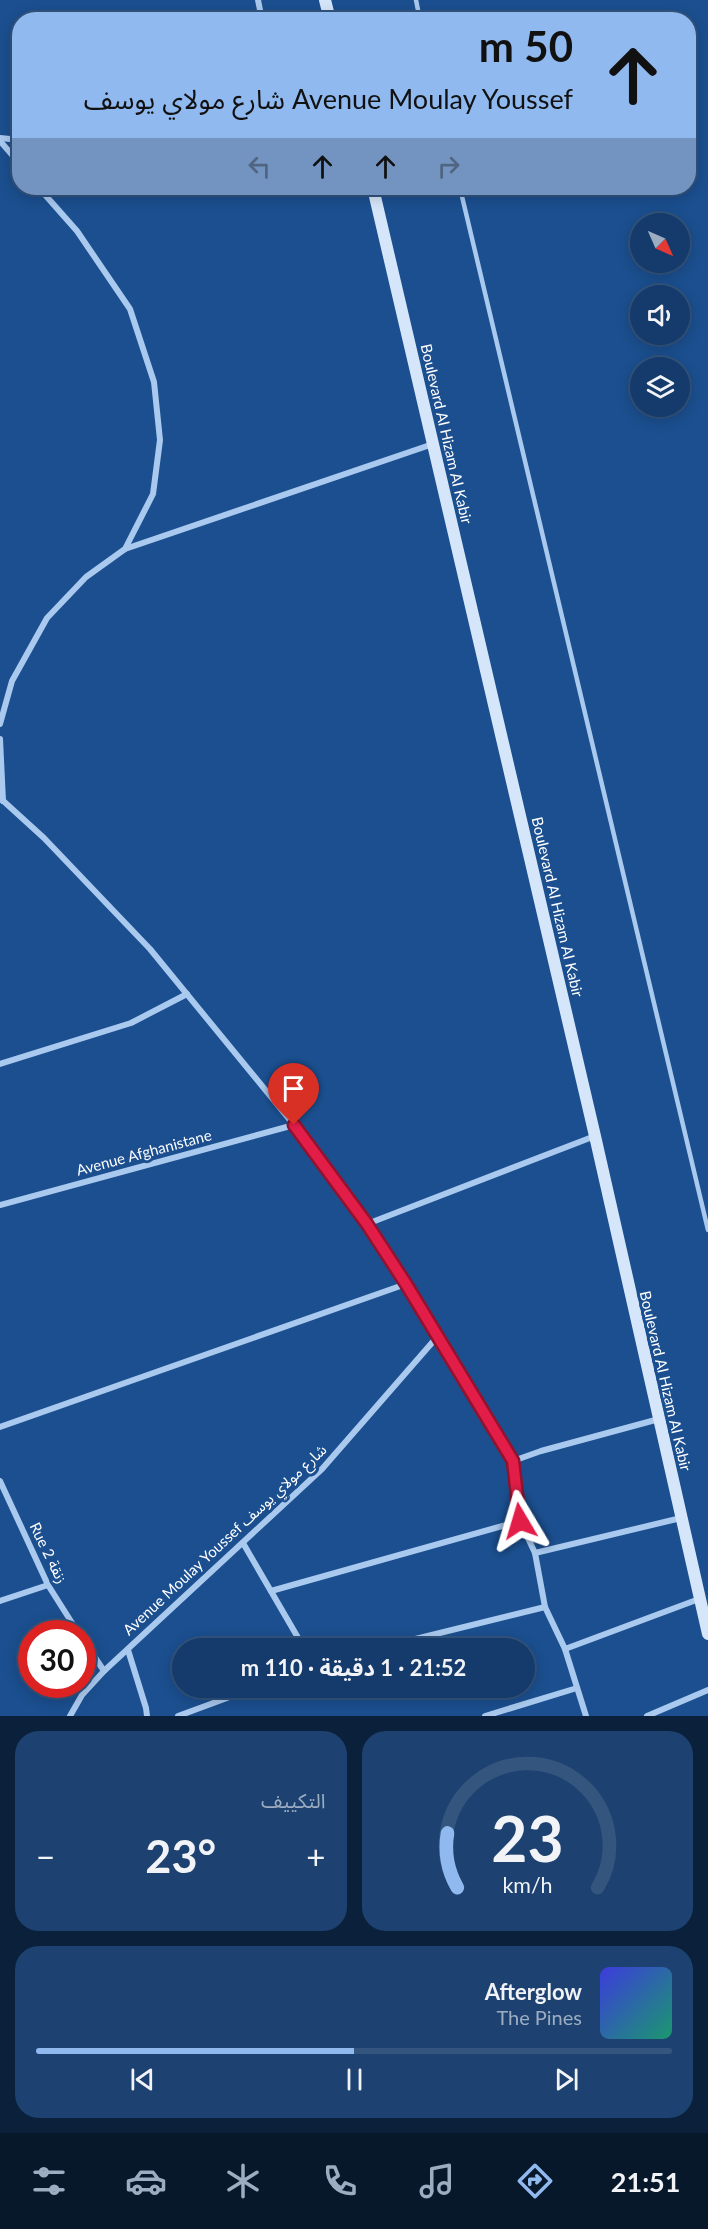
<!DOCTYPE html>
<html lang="ar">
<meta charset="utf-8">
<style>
body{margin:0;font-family:Lato,"Noto Sans Arabic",sans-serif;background:#1d4271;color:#f1f3f6;direction:rtl;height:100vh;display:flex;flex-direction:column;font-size:22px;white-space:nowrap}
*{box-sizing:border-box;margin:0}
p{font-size:20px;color:#9dadc1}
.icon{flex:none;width:33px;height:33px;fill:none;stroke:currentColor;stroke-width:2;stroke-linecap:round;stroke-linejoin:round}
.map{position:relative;height:1716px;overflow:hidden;direction:ltr}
.sheet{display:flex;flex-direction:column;gap:15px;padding:15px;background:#0b203b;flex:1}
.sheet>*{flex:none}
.hud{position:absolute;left:12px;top:12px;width:684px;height:183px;border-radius:24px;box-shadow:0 3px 15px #0003,0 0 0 2px #33557e;direction:rtl;background:#90b9f0;color:#111;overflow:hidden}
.needle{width:39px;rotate:135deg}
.tools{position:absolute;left:630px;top:213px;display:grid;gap:12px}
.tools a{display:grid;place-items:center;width:60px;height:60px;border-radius:50%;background:#143b6b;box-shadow:0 3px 15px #0003,0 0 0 2px #33557e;font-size:30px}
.speed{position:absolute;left:18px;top:1620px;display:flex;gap:12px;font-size:30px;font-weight:700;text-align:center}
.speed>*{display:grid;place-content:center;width:78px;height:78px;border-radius:50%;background:#143b6b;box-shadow:0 3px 15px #0003,0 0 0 2px #33557e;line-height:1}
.speed .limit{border:9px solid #d22;background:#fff;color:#111}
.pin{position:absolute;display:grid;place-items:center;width:51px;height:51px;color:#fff;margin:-62px -26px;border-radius:50% 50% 50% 0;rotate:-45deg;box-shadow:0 0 6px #0007}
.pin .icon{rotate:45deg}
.me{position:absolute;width:66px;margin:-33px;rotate:353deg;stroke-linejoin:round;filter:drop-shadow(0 0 4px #0008)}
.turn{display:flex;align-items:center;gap:21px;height:126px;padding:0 24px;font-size:27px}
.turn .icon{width:78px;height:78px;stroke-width:2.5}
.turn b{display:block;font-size:42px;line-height:51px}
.lanes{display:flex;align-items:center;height:57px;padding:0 24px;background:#0003;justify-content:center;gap:30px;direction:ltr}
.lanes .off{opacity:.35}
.big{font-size:45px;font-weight:700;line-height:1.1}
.sheet .widget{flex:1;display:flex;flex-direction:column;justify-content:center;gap:9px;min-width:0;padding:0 21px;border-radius:24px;background:#1d4271}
.sheet .dial{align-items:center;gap:0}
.dial svg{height:156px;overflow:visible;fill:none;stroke:#33557e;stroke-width:7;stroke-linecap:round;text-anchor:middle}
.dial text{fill:#f1f3f6;stroke:none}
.song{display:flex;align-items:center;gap:18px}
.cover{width:72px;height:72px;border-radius:9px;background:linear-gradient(135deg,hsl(240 70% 55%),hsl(160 70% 35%))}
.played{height:6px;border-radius:3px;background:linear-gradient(90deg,#90b9f0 50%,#33557e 50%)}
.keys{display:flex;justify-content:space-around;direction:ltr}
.heat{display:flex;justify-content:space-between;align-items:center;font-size:33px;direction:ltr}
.sheet .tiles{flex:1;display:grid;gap:15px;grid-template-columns:1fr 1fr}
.widget:last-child{grid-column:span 2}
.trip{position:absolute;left:172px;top:1638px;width:363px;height:60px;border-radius:30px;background:#143b6b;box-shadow:0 3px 15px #0003,0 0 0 2px #33557e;font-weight:700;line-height:60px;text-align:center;direction:rtl}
.menu{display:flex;height:96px;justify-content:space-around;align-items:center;background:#08182b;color:#9dadc1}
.menu .icon{width:42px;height:42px}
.menu .current{color:#90b9f0}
.menu b{font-size:27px;color:#f1f3f6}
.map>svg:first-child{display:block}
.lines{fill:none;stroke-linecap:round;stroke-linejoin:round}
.service{stroke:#a9c9ee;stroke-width:4.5}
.minor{stroke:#a9c9ee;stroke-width:6}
.secondary{stroke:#d6e6fa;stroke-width:12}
.route-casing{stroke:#92132f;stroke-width:15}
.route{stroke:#e11d48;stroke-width:10}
.labels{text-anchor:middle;stroke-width:6;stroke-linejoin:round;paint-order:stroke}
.street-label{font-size:15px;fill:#fff;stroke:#1b4f8f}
</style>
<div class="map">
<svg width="708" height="1716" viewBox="0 0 708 1716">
<rect width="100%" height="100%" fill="#1b4f8f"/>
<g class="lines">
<g class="service">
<path d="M416,0L420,20"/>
<path d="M460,188L708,1230"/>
</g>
<g class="minor">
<path d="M258,0L262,20"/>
<path d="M0,138L20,140"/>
<path d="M0,141L20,164"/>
<path d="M39,188L77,231L130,309L154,382L160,440L153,494L125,549"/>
<path d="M0,724L12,681L47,618L86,577L125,549L433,444"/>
<path d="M0,739L3,801"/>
<path d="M0,798L44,838L150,949L294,1125L367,1224L437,1337L322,1469L104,1671L82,1695L70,1716"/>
<path d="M0,1064L131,1023L187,994"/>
<path d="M0,1205L294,1125"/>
<path d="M367,1224L595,1136"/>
<path d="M437,1337L513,1461L541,1451L659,1419"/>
<path d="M0,1427L406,1284"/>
<path d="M513,1461L520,1521L535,1553L545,1607L565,1649L586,1716"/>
<path d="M0,1481L48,1585L79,1634"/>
<path d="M243,1543L304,1648"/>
<path d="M535,1553L681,1518"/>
<path d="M271,1591L520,1521"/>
<path d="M0,1601L48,1585"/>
<path d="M82,1638L104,1671"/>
<path d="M379,1648L545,1607"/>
<path d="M565,1649L699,1599"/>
<path d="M128,1650L146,1708L147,1716"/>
<path d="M178,1716L254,1688"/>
<path d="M485,1716L577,1688"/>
<path d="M647,1716L708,1690"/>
</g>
<g class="secondary">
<path d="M325,0L330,20"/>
<path d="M373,188L595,1136L708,1634"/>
</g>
</g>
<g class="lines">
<g class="route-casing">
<path id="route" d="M294,1125L367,1224L406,1284L513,1461L520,1521"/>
</g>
<use href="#route" class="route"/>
</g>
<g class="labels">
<g class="street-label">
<text transform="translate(446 434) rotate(77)" y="5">Boulevard Al Hizam Al Kabir</text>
<text transform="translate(557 907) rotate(77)" y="5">Boulevard Al Hizam Al Kabir</text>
<text transform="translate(144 1153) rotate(-15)" y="5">Avenue Afghanistane</text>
<text transform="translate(665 1381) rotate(77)" y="5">Boulevard Al Hizam Al Kabir</text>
<text transform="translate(225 1540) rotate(-43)" y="5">Avenue Moulay Youssef شارع مولاي يوسف</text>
<text transform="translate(48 1553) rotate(64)" y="5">Rue 2 زنقة</text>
</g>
</g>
</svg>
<div class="tools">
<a><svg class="needle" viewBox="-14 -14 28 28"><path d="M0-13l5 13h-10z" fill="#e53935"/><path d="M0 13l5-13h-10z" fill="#9dadc1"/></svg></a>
<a><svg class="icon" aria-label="sound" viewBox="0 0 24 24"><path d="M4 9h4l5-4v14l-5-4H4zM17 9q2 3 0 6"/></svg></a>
<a><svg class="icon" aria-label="layers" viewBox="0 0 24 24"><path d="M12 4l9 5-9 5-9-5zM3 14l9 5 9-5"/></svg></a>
</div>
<div class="speed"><div class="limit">30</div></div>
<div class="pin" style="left:294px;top:1125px;background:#d93025"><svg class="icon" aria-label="arrive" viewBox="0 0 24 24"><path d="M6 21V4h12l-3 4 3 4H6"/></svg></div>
<svg class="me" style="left:520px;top:1521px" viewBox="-20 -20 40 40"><path d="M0-17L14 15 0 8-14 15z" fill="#e11d48" stroke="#fff" stroke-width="4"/></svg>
<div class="trip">21:52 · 1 دقيقة · 110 m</div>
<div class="hud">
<div class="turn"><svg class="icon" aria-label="ahead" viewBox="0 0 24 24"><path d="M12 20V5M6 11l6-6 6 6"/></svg><div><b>50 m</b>Avenue Moulay Youssef شارع مولاي يوسف</div></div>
<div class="lanes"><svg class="icon off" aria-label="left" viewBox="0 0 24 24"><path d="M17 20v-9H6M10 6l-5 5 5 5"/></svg><svg class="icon" aria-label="ahead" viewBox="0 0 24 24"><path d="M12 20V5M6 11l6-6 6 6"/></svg><svg class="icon" aria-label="ahead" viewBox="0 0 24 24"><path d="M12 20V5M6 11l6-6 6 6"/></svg><svg class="icon off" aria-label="right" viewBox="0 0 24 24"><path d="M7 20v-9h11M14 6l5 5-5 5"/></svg></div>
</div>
</div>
<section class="sheet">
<div class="tiles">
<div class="widget dial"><svg viewBox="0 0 100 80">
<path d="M14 69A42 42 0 1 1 86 69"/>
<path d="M14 69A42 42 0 0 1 9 41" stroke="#90b9f0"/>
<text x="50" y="56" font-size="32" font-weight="700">23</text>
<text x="50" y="72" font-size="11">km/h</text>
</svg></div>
<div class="widget"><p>التكييف</p>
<div class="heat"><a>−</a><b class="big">23°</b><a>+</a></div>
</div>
<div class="widget">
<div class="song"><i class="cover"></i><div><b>Afterglow</b><p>The Pines</p></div></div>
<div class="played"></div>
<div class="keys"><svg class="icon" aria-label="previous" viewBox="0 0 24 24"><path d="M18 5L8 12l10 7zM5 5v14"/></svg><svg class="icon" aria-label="pause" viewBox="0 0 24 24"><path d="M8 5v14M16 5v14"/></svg><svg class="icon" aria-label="next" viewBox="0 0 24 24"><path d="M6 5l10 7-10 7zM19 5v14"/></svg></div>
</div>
</div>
</section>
<nav class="menu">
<b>21:51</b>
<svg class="icon current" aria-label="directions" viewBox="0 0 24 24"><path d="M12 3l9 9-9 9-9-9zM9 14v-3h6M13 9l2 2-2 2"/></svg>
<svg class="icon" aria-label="music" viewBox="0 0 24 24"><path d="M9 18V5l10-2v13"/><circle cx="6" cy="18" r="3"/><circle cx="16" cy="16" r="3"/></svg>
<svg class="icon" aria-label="phone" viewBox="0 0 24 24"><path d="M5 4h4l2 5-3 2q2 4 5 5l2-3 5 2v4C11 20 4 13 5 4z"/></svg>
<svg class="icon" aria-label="climate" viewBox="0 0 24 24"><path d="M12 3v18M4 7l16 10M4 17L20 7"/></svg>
<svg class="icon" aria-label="car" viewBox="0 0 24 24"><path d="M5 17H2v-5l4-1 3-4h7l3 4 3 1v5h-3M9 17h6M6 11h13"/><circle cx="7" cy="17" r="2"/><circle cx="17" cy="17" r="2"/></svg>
<svg class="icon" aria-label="filters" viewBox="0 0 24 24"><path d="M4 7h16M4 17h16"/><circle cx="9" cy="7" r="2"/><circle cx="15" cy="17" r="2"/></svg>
</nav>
